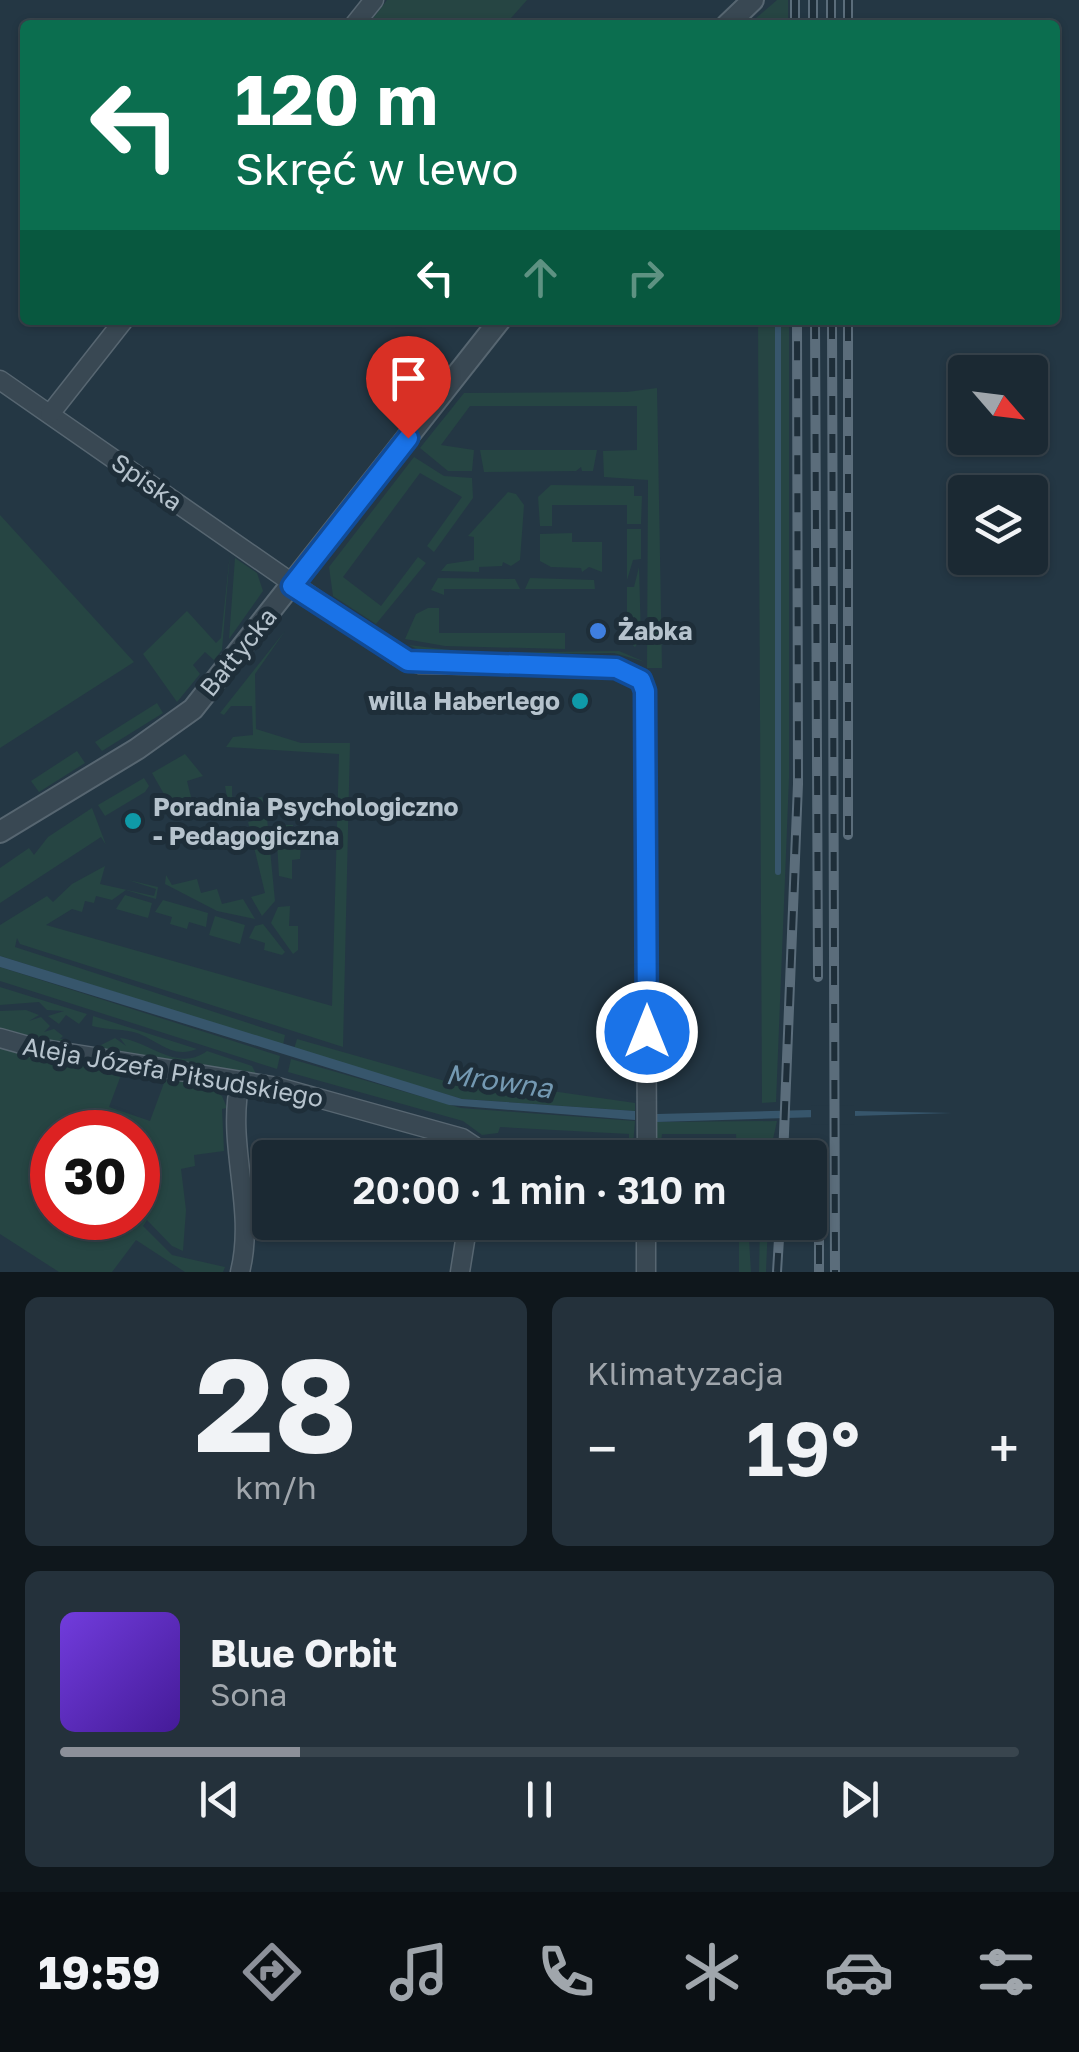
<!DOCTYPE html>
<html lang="pl">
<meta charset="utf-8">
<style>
body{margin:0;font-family:"Golos Text",sans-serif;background:#24313b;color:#f1f3f6;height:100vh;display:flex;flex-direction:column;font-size:38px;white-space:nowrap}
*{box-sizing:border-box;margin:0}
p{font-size:32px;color:#a0a6ac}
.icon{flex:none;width:55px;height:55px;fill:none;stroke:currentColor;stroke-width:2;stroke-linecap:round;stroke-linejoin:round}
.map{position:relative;height:1272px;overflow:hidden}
.panel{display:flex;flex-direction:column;gap:25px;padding:25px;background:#0f171c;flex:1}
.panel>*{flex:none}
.top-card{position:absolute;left:20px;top:20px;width:1040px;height:305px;border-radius:10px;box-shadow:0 2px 8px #0004,0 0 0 2px #39454e;background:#0b6e4f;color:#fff;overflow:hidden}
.needle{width:65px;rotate:118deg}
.controls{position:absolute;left:948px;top:355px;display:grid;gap:20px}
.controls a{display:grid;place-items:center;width:100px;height:100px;border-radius:10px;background:#1b2933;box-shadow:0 2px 8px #0004,0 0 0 2px #39454e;font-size:50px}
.speed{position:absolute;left:30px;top:1110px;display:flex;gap:20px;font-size:50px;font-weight:700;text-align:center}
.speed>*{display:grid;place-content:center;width:130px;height:130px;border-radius:50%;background:#1b2933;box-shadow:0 2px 8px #0004,0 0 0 2px #39454e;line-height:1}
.speed .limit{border:15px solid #d22;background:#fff;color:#111}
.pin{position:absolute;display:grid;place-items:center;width:85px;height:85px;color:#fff;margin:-102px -42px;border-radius:50% 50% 50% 0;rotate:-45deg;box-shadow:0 0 10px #0007}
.pin .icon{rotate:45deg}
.me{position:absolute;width:110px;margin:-55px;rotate:0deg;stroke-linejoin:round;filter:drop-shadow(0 0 8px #0008)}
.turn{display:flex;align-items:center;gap:35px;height:210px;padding:0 50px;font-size:45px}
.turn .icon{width:130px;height:130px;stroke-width:2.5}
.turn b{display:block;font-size:70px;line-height:85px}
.lanes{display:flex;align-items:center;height:95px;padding:0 50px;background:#0003;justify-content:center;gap:50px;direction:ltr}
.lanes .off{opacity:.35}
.big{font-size:75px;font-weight:600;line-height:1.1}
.panel .tile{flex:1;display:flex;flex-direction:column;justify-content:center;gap:15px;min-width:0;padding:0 35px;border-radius:15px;background:#24313b}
.panel .dial{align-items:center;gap:0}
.dial b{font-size:130px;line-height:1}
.song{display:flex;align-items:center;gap:30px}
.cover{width:120px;height:120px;border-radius:15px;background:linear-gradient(135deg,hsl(260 70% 55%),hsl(260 70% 35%))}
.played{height:10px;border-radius:5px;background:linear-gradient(90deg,#8c9099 25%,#39454e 25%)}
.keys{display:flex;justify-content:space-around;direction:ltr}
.heat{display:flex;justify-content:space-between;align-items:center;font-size:55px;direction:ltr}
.panel .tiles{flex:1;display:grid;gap:25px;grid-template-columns:1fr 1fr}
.tile:last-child{grid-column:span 2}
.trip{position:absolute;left:252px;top:1140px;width:575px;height:100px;border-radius:10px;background:#1b2933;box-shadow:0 2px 8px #0004,0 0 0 2px #39454e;font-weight:600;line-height:100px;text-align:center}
.menu{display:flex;height:160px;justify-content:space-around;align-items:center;background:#0b1014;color:#a0a6ac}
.menu .icon{width:70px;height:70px}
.menu .current{color:#8c9099}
.menu b{font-size:45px;color:#f1f3f6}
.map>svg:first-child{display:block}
.green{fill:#264543;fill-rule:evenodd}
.water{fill:#37566c}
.pier{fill:#243744}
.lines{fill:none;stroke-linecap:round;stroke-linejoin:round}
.stream{stroke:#37566c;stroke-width:6}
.minor-casing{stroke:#576671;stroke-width:21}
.tertiary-casing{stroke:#576671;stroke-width:24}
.minor{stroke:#394853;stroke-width:18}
.tertiary{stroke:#394853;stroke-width:20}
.rail-casing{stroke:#5b6d7b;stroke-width:10}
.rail{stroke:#1e2e39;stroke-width:6;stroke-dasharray:19;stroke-linecap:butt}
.route-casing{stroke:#114b97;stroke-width:25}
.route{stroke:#1a73e8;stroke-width:18}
.shop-dot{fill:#3f7fe0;stroke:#1e2e39;stroke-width:4}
.culture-dot{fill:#0f9aa8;stroke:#1e2e39;stroke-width:4}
.labels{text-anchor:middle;stroke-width:10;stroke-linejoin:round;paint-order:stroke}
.street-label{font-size:25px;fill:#b6c3cd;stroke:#1e2e39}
.poi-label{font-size:25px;font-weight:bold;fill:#b6c3cd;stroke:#1e2e39;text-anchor:start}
.water-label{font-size:28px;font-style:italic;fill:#7499b2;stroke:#1e2e39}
</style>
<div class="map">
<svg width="1079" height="1272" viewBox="0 0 1079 1272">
<rect width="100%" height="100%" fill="#243744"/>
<g class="green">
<path d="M387,0H527L505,25H368Z"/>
<path d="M777,0H788V25H748Z"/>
<path d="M758,320H789V778L776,1102L762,1103Z"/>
<path d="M657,388L662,668H647L648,480L604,477L603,451L637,450V406H470L441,445L474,450L472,471H448L420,448L464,393L627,392Z"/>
<path d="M480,450H597L593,471H582L581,467L576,471L484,472Z"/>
<path d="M414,457L444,476L472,478L473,498L434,552L427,546L462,497L420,473L343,577L381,606L418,557L426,563L376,624L333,596L329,567Z"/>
<path d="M551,485L634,486V496H642L641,524H627V505H552V526H540L538,497Z"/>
<path d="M508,492L516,494L524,505L520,560L511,566L503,562L502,566L479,567V572L441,571L447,564L474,560V537L468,536Z"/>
<path d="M0,515L134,662L0,748Z"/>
<path d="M627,529H641V559L633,560L627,580Z"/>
<path d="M572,533V542H602V572L589,567L582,572L581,568L551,567L540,561V534Z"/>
<path d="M230,553L222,650L214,660L205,652L193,665L200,674L177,702L143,654L187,611L216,643L221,638Z"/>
<path d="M235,558L257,573L263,591L229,639Z"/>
<path d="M639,567L641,639L635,647L627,640V587H634Z"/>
<path d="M438,578L515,579L520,589H444V595L431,590Z"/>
<path d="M530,578L594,580L595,589H525Z"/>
<path d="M428,608H439V633H565V649L445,646L405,639L416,614Z"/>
<path d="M285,631L255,674L256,729L301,743H350L343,1047L20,944L17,938L15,947L285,1035L283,1045L0,956V925L47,896L53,902L72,884L105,866L100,884L154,896L156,889L128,880L158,887L156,899L126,890L112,900L96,896L94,903L85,901L82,912L72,909L46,925L332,1006L339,754L226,747L233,737L253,735L252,706H231L224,715L220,713Z"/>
<path d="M409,645L475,653L619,651L645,662L614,653L429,655Z"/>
<path d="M157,703L163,713L102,751L95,742Z"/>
<path d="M77,751L85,763L39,792L31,781Z"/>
<path d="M185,754L203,776L187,781L196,817H177L152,773Z"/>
<path d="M144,778L149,786L145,792L105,816L98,805Z"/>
<path d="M225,786H232V796L237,801L262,797L266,811L238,814L228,803Z"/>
<path d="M92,808L106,845L101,837L0,903V868L29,848L34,855L48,837Z"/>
<path d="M267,818L275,901L262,916L251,897L265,893L248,822Z"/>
<path d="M276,825H293V843H301L300,859L292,860V879L279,876Z"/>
<path d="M166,875L172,885L197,879L201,893L217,889L222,904L243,899L255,919L217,911L165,884Z"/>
<path d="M125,895L152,903L148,918L116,909Z"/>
<path d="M163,900L208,913L206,927L189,922L187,929L170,924L172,917L155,912Z"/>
<path d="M290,906L289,926H298V950L293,954L271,923L278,907Z"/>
<path d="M215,916L245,925L240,944L209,935Z"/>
<path d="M263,924L285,952L282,955L264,950L265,943L249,938L255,926Z"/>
<path d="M0,967L280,1056L277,1069L0,981Z"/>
<path d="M0,987L87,1014L79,1024L66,1015L59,1024L48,1016L64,1011L47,1010L39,1002L0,1005Z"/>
<path d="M26,1010L39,1015L29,1021L41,1017L50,1026L44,1032L54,1029L63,1036L60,1039H67L71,1046L0,1029V1011Z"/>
<path d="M93,1016L197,1049C172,1059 159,1041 137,1033C125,1029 107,1030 92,1026Z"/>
<path d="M115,1038L126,1046L120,1038C149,1041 177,1073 207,1051L252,1066L257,1076L93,1049Z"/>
<path d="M297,1039L452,1083L455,1077L635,1103V1111L462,1099L294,1049Z"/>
<path d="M0,1049L207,1086L222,1096L227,1108L222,1109L224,1151L194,1155L195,1166L181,1169L186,1210L183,1251L172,1246L147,1220L143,1226L172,1255L225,1267L223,1272H185L136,1240L112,1272H59L0,1234ZM121,1075L164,1083L150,1121L109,1107ZM52,1132H138V1218H52Z"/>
<path d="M291,1059L461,1108L635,1121L632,1157H629V1134L500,1127L498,1133L482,1135L463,1121L288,1072Z"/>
<path d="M777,1121L769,1157H737L736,1134H662L661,1142L657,1139V1122Z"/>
<path d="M739,1223H748L751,1272H739Z"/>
<path d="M760,1223H768L766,1272H759Z"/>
</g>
<g class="water">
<path d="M0,956L462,1099L635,1111V1120L449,1105L0,967Z"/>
<path d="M808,1110L952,1113L657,1122V1114Z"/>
</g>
<path class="pier" d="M811,1105L855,1106V1124L811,1125Z"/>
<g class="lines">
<path class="stream" d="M778,872V320"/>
<g class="minor-casing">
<g id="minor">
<path d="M354,25L374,0"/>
<path d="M0,380L397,656L420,664L616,668L641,681L645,691L647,1158"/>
<path d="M50,414L124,320"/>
<path d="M0,1038L32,1047L278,1087L462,1138L474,1146L478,1158"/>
<path d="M240,1082C226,1145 256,1208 240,1272"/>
<path d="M460,1272L468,1222"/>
<path d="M646,1272V1222"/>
</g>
</g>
<g class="tertiary-casing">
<g id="tertiary">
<path d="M727,25L753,0"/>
<path d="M0,832L137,749L193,709L500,320"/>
</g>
</g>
<use href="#minor" class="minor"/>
<use href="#tertiary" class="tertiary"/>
<g class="rail-casing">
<g id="rail">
<path d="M795,0V25"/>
<path d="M813,0V25"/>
<path d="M831,0V25"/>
<path d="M848,0V25"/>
<path d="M815,320L818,977"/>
<path d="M832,320L835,1272"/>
<path d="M848,835V320"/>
<path d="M783,1158L798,784L797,320"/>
<path d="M819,1207V1272"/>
<path d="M777,1272L780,1222"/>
</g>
</g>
<use href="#rail" class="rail"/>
</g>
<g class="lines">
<g class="route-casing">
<path id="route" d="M408,438L292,586L408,661L616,668L641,680L645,691L647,1032"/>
</g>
<use href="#route" class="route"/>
</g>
<circle class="shop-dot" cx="598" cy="631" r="10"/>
<g class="culture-dot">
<circle cx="580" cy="701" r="10"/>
<circle cx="133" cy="821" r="10"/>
</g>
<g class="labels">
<g class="street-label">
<text transform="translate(147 482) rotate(35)" y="9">Spiska</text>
<text transform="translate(238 652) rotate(-51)" y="9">Bałtycka</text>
<text transform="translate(173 1072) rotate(10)" y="9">Aleja Józefa Piłsudskiego</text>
</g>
<g class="poi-label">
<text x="618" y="640">Żabka</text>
<text x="560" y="710" text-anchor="end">willa Haberlego</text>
<text x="153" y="816">Poradnia Psychologiczno<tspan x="153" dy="29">- Pedagogiczna</tspan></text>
</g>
<g class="water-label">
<text transform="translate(499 1081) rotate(8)" y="10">Mrowna</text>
</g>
</g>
</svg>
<div class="controls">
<a><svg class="needle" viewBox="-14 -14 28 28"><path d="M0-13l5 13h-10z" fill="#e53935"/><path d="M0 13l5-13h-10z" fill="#a0a6ac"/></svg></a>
<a><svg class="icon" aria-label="layers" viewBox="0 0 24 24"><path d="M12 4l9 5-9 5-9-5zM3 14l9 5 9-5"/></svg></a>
</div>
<div class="speed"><div class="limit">30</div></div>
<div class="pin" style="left:408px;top:438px;background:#d93025"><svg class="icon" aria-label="arrive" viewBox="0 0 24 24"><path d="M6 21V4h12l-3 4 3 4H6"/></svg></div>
<svg class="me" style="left:647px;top:1032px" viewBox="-20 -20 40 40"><circle r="17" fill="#1a73e8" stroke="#fff" stroke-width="3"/><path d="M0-11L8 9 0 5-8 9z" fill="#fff"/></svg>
<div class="trip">20:00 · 1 min · 310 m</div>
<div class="top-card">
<div class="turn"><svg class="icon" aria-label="left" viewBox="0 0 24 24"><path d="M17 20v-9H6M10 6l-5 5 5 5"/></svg><div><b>120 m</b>Skręć w lewo</div></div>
<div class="lanes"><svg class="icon" aria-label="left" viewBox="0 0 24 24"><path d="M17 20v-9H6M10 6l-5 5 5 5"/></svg><svg class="icon off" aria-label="ahead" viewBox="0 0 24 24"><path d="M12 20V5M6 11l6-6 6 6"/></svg><svg class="icon off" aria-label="right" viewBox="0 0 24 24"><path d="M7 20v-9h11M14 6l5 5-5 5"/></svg></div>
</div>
</div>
<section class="panel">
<div class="tiles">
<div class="tile dial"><b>28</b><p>km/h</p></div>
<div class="tile"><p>Klimatyzacja</p>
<div class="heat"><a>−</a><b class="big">19°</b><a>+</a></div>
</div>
<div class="tile">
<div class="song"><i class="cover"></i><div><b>Blue Orbit</b><p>Sona</p></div></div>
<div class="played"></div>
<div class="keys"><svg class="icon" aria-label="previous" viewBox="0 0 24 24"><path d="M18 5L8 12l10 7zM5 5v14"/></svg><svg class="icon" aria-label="pause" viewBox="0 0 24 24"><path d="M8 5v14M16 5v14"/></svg><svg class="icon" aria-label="next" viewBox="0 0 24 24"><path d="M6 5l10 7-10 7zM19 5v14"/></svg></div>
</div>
</div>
</section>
<nav class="menu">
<b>19:59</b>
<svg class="icon current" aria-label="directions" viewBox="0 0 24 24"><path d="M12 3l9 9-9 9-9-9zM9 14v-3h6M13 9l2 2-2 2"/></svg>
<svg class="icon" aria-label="music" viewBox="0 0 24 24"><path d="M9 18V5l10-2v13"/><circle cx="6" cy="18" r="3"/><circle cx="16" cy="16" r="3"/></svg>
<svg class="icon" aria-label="phone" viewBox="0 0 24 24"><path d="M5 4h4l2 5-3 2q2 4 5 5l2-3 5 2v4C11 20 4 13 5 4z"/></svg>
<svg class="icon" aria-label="climate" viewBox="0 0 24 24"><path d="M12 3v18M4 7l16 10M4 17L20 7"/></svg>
<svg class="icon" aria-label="car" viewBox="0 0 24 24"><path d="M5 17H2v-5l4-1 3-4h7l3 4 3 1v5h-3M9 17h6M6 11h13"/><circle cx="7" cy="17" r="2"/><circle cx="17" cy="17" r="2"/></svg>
<svg class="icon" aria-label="filters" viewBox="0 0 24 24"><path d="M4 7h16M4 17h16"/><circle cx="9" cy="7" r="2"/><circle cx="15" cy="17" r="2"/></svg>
</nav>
